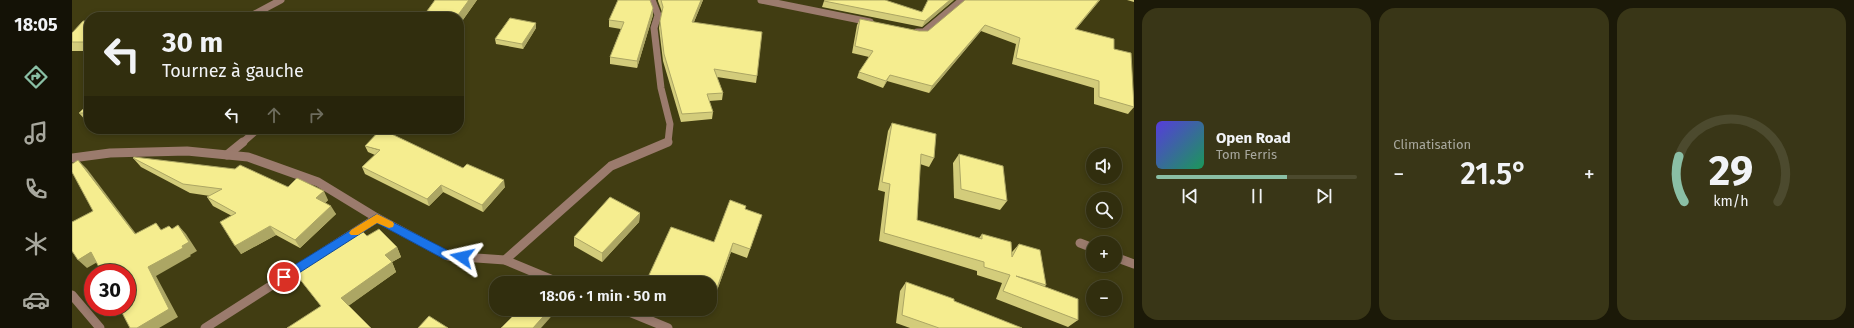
<!DOCTYPE html>
<html lang="fr">
<meta charset="utf-8">
<style>
body{margin:0;font-family:"Fira Sans",sans-serif;background:#393617;color:#f1f3f6;height:100vh;display:flex;flex-direction:column;font-size:15px;white-space:nowrap}
*{box-sizing:border-box;margin:0}
p{font-size:13px;color:#a8a89e}
.icon{flex:none;width:22px;height:22px;fill:none;stroke:currentColor;stroke-width:2;stroke-linecap:round;stroke-linejoin:round}
.map{position:relative;flex:1;overflow:hidden}
.side{display:flex;flex-direction:column;gap:8px;padding:8px;background:#1b1908;width:720px}
.side>*{flex:none}
.banner{position:absolute;left:12px;top:12px;width:380px;height:122px;border-radius:16px;box-shadow:0 2px 6px #0003,0 0 0 1px #4c4a2e;background:#312e0e;color:#f1f3f6;overflow:hidden}
.controls{position:absolute;left:1014px;top:148px;display:grid;gap:8px}
.controls a{display:grid;place-items:center;width:36px;height:36px;border-radius:50%;background:#312e0e;box-shadow:0 2px 6px #0003,0 0 0 1px #4c4a2e;font-size:20px}
.speed{position:absolute;left:12px;top:264px;display:flex;gap:8px;font-size:20px;font-weight:700;text-align:center}
.speed>*{display:grid;place-content:center;width:52px;height:52px;border-radius:50%;background:#312e0e;box-shadow:0 2px 6px #0003,0 0 0 1px #4c4a2e;line-height:1}
.speed .limit{border:6px solid #d22;background:#fff;color:#111}
.pin{position:absolute;display:grid;place-items:center;width:34px;height:34px;color:#fff;margin:-17px;border:2px solid #fff;border-radius:50%;box-shadow:0 1px 4px #0007}
.me{position:absolute;width:44px;margin:-22px;rotate:281deg;stroke-linejoin:round;filter:drop-shadow(0 0 3px #0008)}
.turn{display:flex;align-items:center;gap:14px;height:84px;padding:0 12px;font-size:18px}
.turn .icon{width:52px;height:52px;stroke-width:2.5}
.turn b{display:block;font-size:28px;line-height:34px}
.lanes{display:flex;align-items:center;height:38px;padding:0 12px;background:#0003;justify-content:center;gap:20px;direction:ltr}
.lanes .off{opacity:.35}
.big{font-size:30px;font-weight:600;line-height:1.1}
.side .tile{flex:1;display:flex;flex-direction:column;justify-content:center;gap:6px;min-width:0;padding:0 14px;border-radius:16px;background:#393617}
.side .dial{align-items:center;gap:0}
.dial svg{height:104px;overflow:visible;fill:none;stroke:#4c4a2e;stroke-width:7;stroke-linecap:round;text-anchor:middle}
.dial text{fill:#f1f3f6;stroke:none}
.song{display:flex;align-items:center;gap:12px}
.cover{width:48px;height:48px;border-radius:6px;background:linear-gradient(135deg,hsl(250 70% 55%),hsl(150 70% 35%))}
.played{height:4px;border-radius:2px;background:linear-gradient(90deg,#8abfa5 65%,#4c4a2e 65%)}
.keys{display:flex;justify-content:space-around;direction:ltr}
.heat{display:flex;justify-content:space-between;align-items:center;font-size:22px;direction:ltr}
.side .tiles{flex:1;display:grid;gap:8px;grid-template-columns:repeat(3,1fr)}
.trip{position:absolute;left:417px;top:276px;width:228px;height:40px;border-radius:16px;background:#312e0e;box-shadow:0 2px 6px #0003,0 0 0 1px #4c4a2e;font-weight:600;line-height:40px;text-align:center}
main{display:flex;flex:1;min-height:0}
.menu{display:flex;flex-direction:column;width:72px;justify-content:space-around;align-items:center;background:#141206;color:#a8a89e}
.menu .icon{width:28px;height:28px}
.menu .current{color:#8abfa5}
.menu b{font-size:18px;color:#f1f3f6}
.map>svg:first-child{display:block}
.lines{fill:none;stroke-linecap:round;stroke-linejoin:round}
.minor-far1{stroke:#9b7b6d;stroke-width:7}
.minor{stroke:#9b7b6d;stroke-width:9}
.wall{fill:#d3cc7b}
.shaded-wall{fill:#aca664}
.building{fill:#f5ed8f;stroke:#aca664}
.route{fill:#1a73e8;stroke:#114b97}
.slow{fill:#f59e0b}
</style>
<main>
<nav class="menu">
<b>18:05</b>
<svg class="icon current" aria-label="directions" viewBox="0 0 24 24"><path d="M12 3l9 9-9 9-9-9zM9 14v-3h6M13 9l2 2-2 2"/></svg>
<svg class="icon" aria-label="music" viewBox="0 0 24 24"><path d="M9 18V5l10-2v13"/><circle cx="6" cy="18" r="3"/><circle cx="16" cy="16" r="3"/></svg>
<svg class="icon" aria-label="phone" viewBox="0 0 24 24"><path d="M5 4h4l2 5-3 2q2 4 5 5l2-3 5 2v4C11 20 4 13 5 4z"/></svg>
<svg class="icon" aria-label="climate" viewBox="0 0 24 24"><path d="M12 3v18M4 7l16 10M4 17L20 7"/></svg>
<svg class="icon" aria-label="car" viewBox="0 0 24 24"><path d="M5 17H2v-5l4-1 3-4h7l3 4 3 1v5h-3M9 17h6M6 11h13"/><circle cx="7" cy="17" r="2"/><circle cx="17" cy="17" r="2"/></svg>
</nav>
<div class="map">
<svg width="1062" height="328" viewBox="0 0 1062 328">
<rect width="100%" height="100%" fill="#413d12"/>
<g class="lines">
<g class="minor-far1">
<path d="M580,0L586,15L582,28L589,88L598,124L596,142L594,143"/>
<path d="M689,0L798,22"/>
<path d="M177,17L209,0"/>
<path d="M845,32H852L890,0"/>
<path d="M170,143L186,129"/>
</g>
<g class="minor">
<path d="M155,155L171,142"/>
<path d="M0,158L38,153L115,151L176,157L246,182L305,218L376,256L433,260L488,283"/>
<path d="M1008,243L1021,248"/>
<path d="M1043,257L1062,264"/>
<path d="M433,260L539,166L596,142"/>
<path d="M0,295L28,328"/>
<path d="M550,309L596,328"/>
<path d="M133,328L305,218"/>
</g>
</g>
<g class="wall">
<path d="M405,0L388,24H387V17H356L355,11Z"/>
<path d="M586,0H631L622,22L685,76L684,83L645,77L651,93L650,100L637,101L641,112L640,119L609,122L591,61L587,28L588,21L590,12L586,1Z"/>
<path d="M882,0L850,27L750,7L752,1L850,12Z"/>
<path d="M1028,0L1004,29L1042,49L1062,107L1056,114L1022,104V88L940,64L944,44L909,31L857,93L815,81L811,88L785,78L787,72L797,57L780,53L785,25L788,19L847,31H856Z"/>
<path d="M1055,0H1062V2Z"/>
<path d="M581,8V15L565,68L538,64V57L549,29L537,27V20Z"/>
<path d="M17,21V51H0V33Z"/>
<path d="M464,23V28L451,49L424,44L423,39Z"/>
<path d="M17,103V122H15L7,113Z"/>
<path d="M820,123L862,158L857,167L848,164L845,220L907,238L910,234L940,252L947,244L974,285L972,287L1006,320L996,327L924,299L930,283L905,275V271L807,241L813,192L806,190L816,131Z"/>
<path d="M293,146L433,187L411,212L371,192L357,206L293,174L290,167L303,155L296,152Z"/>
<path d="M887,154L935,201L928,210L882,198L881,163Z"/>
<path d="M61,158L216,187L256,200L253,203L264,214L228,248L204,235L169,254L160,216L141,206L135,197L138,196L118,193L69,167Z"/>
<path d="M673,209L690,215L675,258L659,252L639,307H638V283H576L577,275L642,242Z"/>
<path d="M568,213L567,222L530,262L502,246V237Z"/>
<path d="M295,236L325,247L329,257L320,262L324,272L277,305L249,306L223,273Z"/>
<path d="M834,282L882,301L950,328H838L824,323L828,291Z"/>
</g>
<g class="shaded-wall">
<path d="M397,0H405L388,24L387,17H386V15Z"/>
<path d="M629,0H631L619,29L620,22Z"/>
<path d="M878,0H882L850,27L853,21Z"/>
<path d="M1027,0H1028L999,35L1003,29Z"/>
<path d="M581,8V15L565,68V61Z"/>
<path d="M464,23V28L451,49L450,44Z"/>
<path d="M913,25L909,31L857,93L860,86Z"/>
<path d="M818,75L815,81L811,88L814,81Z"/>
<path d="M6,160L15,169L71,243L63,234Z"/>
<path d="M432,180L433,187L411,212L410,205Z"/>
<path d="M369,185L371,192L357,206L355,199Z"/>
<path d="M252,191L256,200L249,207L244,198Z"/>
<path d="M259,206L264,214L228,248L223,240Z"/>
<path d="M568,213L567,222L530,262V253Z"/>
<path d="M106,225L114,234L125,251L118,255L119,256L84,276L106,317L87,328H65L76,267L110,246Z"/>
<path d="M198,226L204,235L169,254L163,246Z"/>
<path d="M661,243L659,252L639,307L641,299Z"/>
<path d="M325,247L329,257L320,262L324,272L275,307L269,298L313,255Z"/>
<path d="M19,252L29,260L15,268L6,260Z"/>
<path d="M478,309H486L469,328H461Z"/>
</g>
<g class="building">
<path d="M363,0H397L386,15L355,11Z"/>
<path d="M546,0H578L581,8L565,61L538,57L552,22L537,20Z"/>
<path d="M589,0H629L620,22L690,32L685,76L642,69L651,93L635,94L641,112L610,114L592,54L588,21L591,7Z"/>
<path d="M753,0H813L850,12L856,0H878L853,21L752,1Z"/>
<path d="M893,0H1027L1003,29L1042,39V49L1059,53L1062,107L1027,97V81L944,58L948,38L913,25L860,86L818,75L814,81L787,72L801,51L783,46L788,19L847,31H856Z"/>
<path d="M438,18L464,23L450,44L423,39Z"/>
<path d="M11,21H17V42H0V33Z"/>
<path d="M17,103V113H7Z"/>
<path d="M820,123L864,134L862,158L849,154L845,220L910,239V234L939,242L940,257L947,244L968,250L974,285L944,276L1006,299V320L931,291L938,275L912,267V262L812,233L818,184L810,182Z"/>
<path d="M309,129L391,168L395,164L432,180L410,205L369,185L355,199L290,167L308,150L293,146Z"/>
<path d="M887,154L931,166L935,201L889,189Z"/>
<path d="M62,157L163,169L168,165L216,187L225,178L252,191L244,198L259,206L223,240L198,226L163,246L148,222L164,213L135,197L150,189L111,184L61,158Z"/>
<path d="M6,160L63,234L84,223L89,230L97,226L100,229L106,225L117,242L110,246L111,248L76,267L97,309L65,328H58L47,307H55V273H30L19,252L6,260L0,251V222L21,211L0,172V164Z"/>
<path d="M538,197L568,213L530,253L502,237Z"/>
<path d="M658,200L674,206L673,209L690,215L678,249L661,243L641,299L638,298V283H600L577,275L599,227L642,242Z"/>
<path d="M307,229L325,247L313,255L320,262L269,298L299,328H215L249,306L223,273L289,230L295,236Z"/>
<path d="M834,282L882,299V301L950,328H867L830,315Z"/>
<path d="M448,309H478L461,328H429Z"/>
<path d="M357,316L376,328H346Z"/>
</g>
<path class="route" d="M305,214L377,251L394,254L395,257L394,260L390,261L372,259L305,223L216,280L212,282L208,280L207,277L208,274Z"/>
<path class="slow" d="M305,214L321,222L322,224L321,227L317,228L305,223L286,235H279L277,233L279,230Z"/>
</svg>
<div class="controls">
<a><svg class="icon" aria-label="sound" viewBox="0 0 24 24"><path d="M4 9h4l5-4v14l-5-4H4zM17 9q2 3 0 6"/></svg></a>
<a><svg class="icon" aria-label="search" viewBox="0 0 24 24"><circle cx="10" cy="10" r="6"/><path d="M15 15l6 6"/></svg></a>
<a>+</a>
<a>−</a>
</div>
<div class="speed"><div class="limit">30</div></div>
<div class="pin" style="left:212px;top:277px;background:#d93025"><svg class="icon" aria-label="arrive" viewBox="0 0 24 24"><path d="M6 21V4h12l-3 4 3 4H6"/></svg></div>
<svg class="me" style="left:390px;top:257px" viewBox="-20 -20 40 40"><path d="M0-17L14 15 0 8-14 15z" fill="#1a73e8" stroke="#fff" stroke-width="4"/></svg>
<div class="trip">18:06 · 1 min · 50 m</div>
<div class="banner">
<div class="turn"><svg class="icon" aria-label="left" viewBox="0 0 24 24"><path d="M17 20v-9H6M10 6l-5 5 5 5"/></svg><div><b>30 m</b>Tournez à gauche</div></div>
<div class="lanes"><svg class="icon" aria-label="left" viewBox="0 0 24 24"><path d="M17 20v-9H6M10 6l-5 5 5 5"/></svg><svg class="icon off" aria-label="ahead" viewBox="0 0 24 24"><path d="M12 20V5M6 11l6-6 6 6"/></svg><svg class="icon off" aria-label="right" viewBox="0 0 24 24"><path d="M7 20v-9h11M14 6l5 5-5 5"/></svg></div>
</div>
</div>
<section class="side">
<div class="tiles">
<div class="tile">
<div class="song"><i class="cover"></i><div><b>Open Road</b><p>Tom Ferris</p></div></div>
<div class="played"></div>
<div class="keys"><svg class="icon" aria-label="previous" viewBox="0 0 24 24"><path d="M18 5L8 12l10 7zM5 5v14"/></svg><svg class="icon" aria-label="pause" viewBox="0 0 24 24"><path d="M8 5v14M16 5v14"/></svg><svg class="icon" aria-label="next" viewBox="0 0 24 24"><path d="M6 5l10 7-10 7zM19 5v14"/></svg></div>
</div>
<div class="tile"><p>Climatisation</p>
<div class="heat"><a>−</a><b class="big">21.5°</b><a>+</a></div>
</div>
<div class="tile dial"><svg viewBox="0 0 100 80">
<path d="M14 69A42 42 0 1 1 86 69"/>
<path d="M14 69A42 42 0 0 1 10 34" stroke="#8abfa5"/>
<text x="50" y="56" font-size="32" font-weight="700">29</text>
<text x="50" y="72" font-size="11">km/h</text>
</svg></div>
</div>
</section>
</main>
